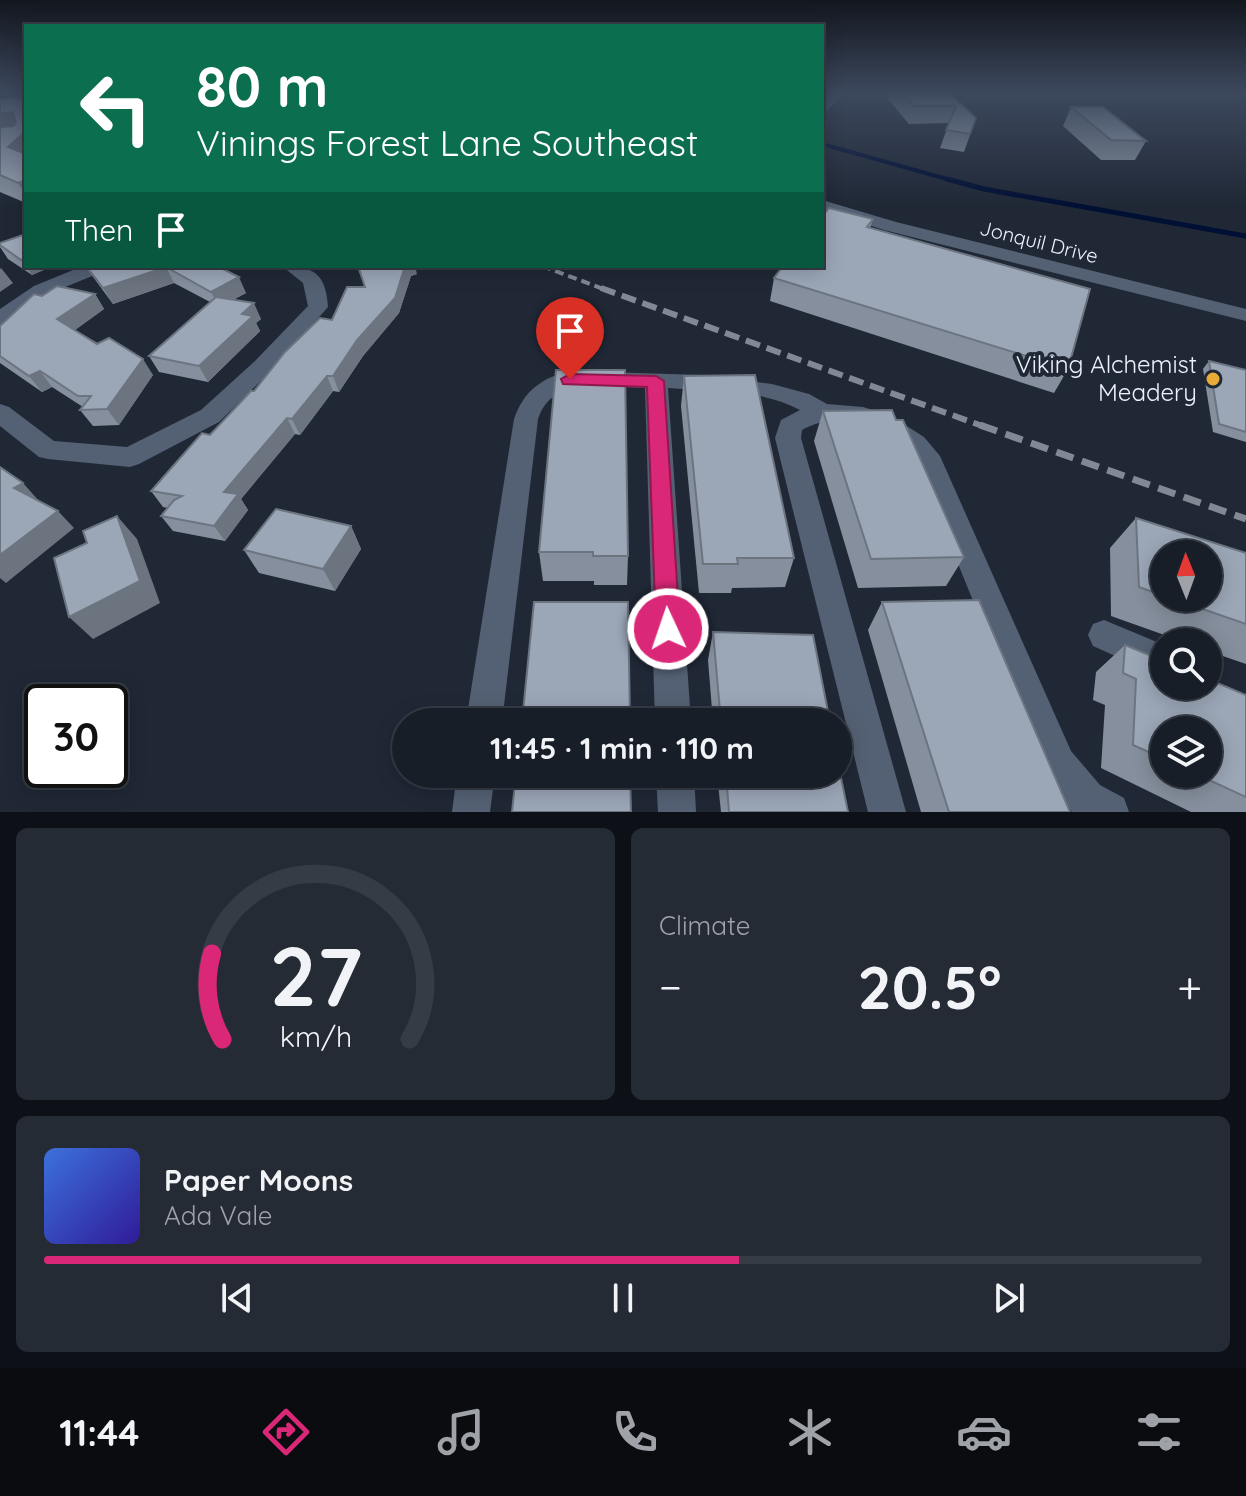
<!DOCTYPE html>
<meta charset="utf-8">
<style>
body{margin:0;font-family:Quicksand,sans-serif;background:#252b34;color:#f1f3f6;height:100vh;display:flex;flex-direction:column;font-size:30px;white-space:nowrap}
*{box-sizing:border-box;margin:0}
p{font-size:26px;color:#9fa2a8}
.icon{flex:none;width:44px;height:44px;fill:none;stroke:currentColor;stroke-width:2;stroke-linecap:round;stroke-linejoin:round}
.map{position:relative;height:812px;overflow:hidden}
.drawer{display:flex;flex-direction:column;gap:16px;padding:16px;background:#0d1016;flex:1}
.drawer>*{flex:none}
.guide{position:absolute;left:24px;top:24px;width:800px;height:244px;border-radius:0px;box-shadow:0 4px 20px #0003,0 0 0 2px #363c45;background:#0b6e4f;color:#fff;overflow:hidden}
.needle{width:52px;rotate:359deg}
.tools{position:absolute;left:1150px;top:540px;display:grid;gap:16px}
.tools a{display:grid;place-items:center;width:72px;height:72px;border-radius:50%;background:#181e28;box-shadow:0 4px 20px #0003,0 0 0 2px #363c45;font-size:40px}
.speed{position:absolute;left:24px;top:684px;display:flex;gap:16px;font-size:40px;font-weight:700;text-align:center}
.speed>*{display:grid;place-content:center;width:104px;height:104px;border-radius:50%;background:#181e28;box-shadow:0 4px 20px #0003,0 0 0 2px #363c45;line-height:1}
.speed .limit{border:4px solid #111;border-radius:12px;background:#fff;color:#111}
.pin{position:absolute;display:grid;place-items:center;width:68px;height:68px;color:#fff;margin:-82px -34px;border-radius:50% 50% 50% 0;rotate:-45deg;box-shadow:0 0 8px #0007}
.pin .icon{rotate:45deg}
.me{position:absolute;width:88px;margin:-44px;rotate:357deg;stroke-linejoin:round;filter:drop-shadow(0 0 6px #0008)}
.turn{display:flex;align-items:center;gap:28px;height:168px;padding:0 40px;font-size:36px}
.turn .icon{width:104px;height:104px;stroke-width:2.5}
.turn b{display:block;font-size:56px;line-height:68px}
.then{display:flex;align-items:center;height:76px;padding:0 40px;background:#0003;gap:16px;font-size:30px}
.big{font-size:60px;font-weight:700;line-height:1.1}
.drawer .tile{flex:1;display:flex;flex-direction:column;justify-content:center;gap:12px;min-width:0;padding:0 28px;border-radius:12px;background:#252b34}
.drawer .dial{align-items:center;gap:0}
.dial svg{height:208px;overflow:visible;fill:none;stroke:#363c45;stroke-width:7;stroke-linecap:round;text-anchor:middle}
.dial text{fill:#f1f3f6;stroke:none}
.song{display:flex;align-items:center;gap:24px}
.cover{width:96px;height:96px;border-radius:12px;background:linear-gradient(135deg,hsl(220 70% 55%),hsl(250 70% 35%))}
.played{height:8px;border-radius:4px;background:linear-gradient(90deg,#db2777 60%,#363c45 60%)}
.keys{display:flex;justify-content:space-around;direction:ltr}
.heat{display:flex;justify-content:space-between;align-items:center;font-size:44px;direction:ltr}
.drawer .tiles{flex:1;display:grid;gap:16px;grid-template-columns:1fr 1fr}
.tile:last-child{grid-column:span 2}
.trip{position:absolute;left:392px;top:708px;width:460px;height:80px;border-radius:40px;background:#181e28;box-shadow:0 4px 20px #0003,0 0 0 2px #363c45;font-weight:700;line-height:80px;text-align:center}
.tab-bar{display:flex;height:128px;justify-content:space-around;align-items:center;background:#0a0c10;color:#9fa2a8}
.tab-bar .icon{width:56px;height:56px}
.tab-bar .active{color:#db2777}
.tab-bar b{font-size:36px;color:#f1f3f6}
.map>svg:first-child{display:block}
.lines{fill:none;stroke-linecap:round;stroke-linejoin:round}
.stream-far1{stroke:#000f34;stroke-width:4}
.stream{stroke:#000f34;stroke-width:5}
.street{fill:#546174;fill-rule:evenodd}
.rail-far2{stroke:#828995;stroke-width:4;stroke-dasharray:9 5;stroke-linecap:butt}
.rail-far1{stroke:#828995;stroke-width:6;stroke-dasharray:15 7;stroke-linecap:butt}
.rail{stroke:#828995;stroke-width:7;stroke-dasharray:18 9;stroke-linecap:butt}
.wall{fill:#858f9d;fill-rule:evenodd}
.shaded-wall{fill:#6c7480}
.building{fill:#9ba6b7;stroke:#6c7480;stroke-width:2}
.route{fill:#db2777;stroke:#8e194d;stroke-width:2}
.poi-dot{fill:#e7ac37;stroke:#202836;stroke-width:3}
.labels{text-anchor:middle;stroke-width:8;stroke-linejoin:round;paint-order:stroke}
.far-street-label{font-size:20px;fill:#ecf2fb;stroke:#202836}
.poi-label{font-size:24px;fill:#ecf2fb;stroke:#202836;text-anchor:end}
</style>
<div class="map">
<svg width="1246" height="812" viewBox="0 0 1246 812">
<rect width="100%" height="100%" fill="#202836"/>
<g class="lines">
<path class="stream-far1" d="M822,144L954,181"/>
<path class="stream" d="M947,179L984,189L1246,236"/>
<g class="street">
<path d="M833,93H846L822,115V104Z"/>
<path d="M822,200L896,222L1246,309V321L884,230L822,210Z"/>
<path d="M83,266H109L107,270L48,294L7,323L0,325V309L34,286Z"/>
<path d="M282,266C313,266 326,273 328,307L271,371L219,422L139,464L130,467L48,459L39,457L0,426V404L9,407L54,441L127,447L201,410L255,361L308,306L303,283Z"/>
<path d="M570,371L702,375L772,384L809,394L827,404L863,407L891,416L924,437L940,456L1071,751L1100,785L1124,798L1129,812H1072L1045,777L916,461C888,430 841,407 802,430L801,438L906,812H868L775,438L781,420L800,410C762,389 710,391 668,388L691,722H655L645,388C607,387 553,374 538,419L502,722H466L514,419C524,391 541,378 570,371Z"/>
<path d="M1104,620L1164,645V678L1093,646L1088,635L1093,624Z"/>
<path d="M457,774H495L490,812H452Z"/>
<path d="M656,774H694L696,812H658Z"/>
</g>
<path class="rail-far2" d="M542,266L606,290"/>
<path class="rail-far1" d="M601,288L985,427"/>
<path class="rail" d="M980,425L1246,519"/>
</g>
<g class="wall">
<path d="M890,93H949L976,118L964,152L940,148L949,123L909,124L888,99Z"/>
<path d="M26,97V203L0,192V99Z"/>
<path d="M1071,107L1146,141L1135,160H1101L1063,126Z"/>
<path d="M873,219L870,228L1068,369L1054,393L770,301L774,278Z"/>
<path d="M26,234V266H53L32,275L8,259L0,247V243Z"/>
<path d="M85,266H217L246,293L233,300L261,319L256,323L260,331L208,382L159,372L149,356L210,302L174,283L113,304Z"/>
<path d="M357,266L417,274L411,276L399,313L363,356L339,392L333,391L300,435L295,434L241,499L248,510L225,541L173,531L161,516L168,508L163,507L151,491L254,391L332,320L365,287Z"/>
<path d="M95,294L104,309L75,330L153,375L119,425L93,426L80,410L83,407L52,387L42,392L0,363V326L42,296Z"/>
<path d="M1209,361L1246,370V442L1213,432L1203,369Z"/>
<path d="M556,370L628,556L627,585H594V581H543L539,552Z"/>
<path d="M684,376L794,558L785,587L732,588L731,593H699L681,406Z"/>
<path d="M823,411L964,557L946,586L858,588L814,441Z"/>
<path d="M1136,518L1246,553V664L1208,651V642H1184L1111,616L1110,548ZM1164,554L1208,598H1164Z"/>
<path d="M351,526L361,549L335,591L259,573L244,550Z"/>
<path d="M882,602L1070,812H921L868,630Z"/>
<path d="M713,632L830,722H713L708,660Z"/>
<path d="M1125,645L1246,695V812H1191L1101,768L1105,705L1093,700L1096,672ZM1164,730L1208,774H1164Z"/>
<path d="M717,774H838L848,812H721Z"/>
</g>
<g class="shaded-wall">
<path d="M13,112L26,131V165L8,147L0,136V114Z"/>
<path d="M26,180V195L18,183Z"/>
<path d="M26,258V266H53L32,275L21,260Z"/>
<path d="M405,266H415L417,274L411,276L399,313L363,356L339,392L333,376Z"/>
<path d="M166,267L174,283L113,304L103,288Z"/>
<path d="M1,268L13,283L0,292V269Z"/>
<path d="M239,277L246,293L219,307L211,292Z"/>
<path d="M95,294L104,309L68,335L57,319Z"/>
<path d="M254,303L261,319L256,323L260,331L208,382L199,366L242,314Z"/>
<path d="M143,359L153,375L119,425L107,409Z"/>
<path d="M40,371L52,387L42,392L29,376Z"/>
<path d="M327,376L333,391L300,435L292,419Z"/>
<path d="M287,418L295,434L241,499L248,510L225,541L214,526L224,492Z"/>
<path d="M23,483L39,501L14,488Z"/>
<path d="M58,511L74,528L6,583L0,578V555Z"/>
<path d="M117,516L137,539L160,603L93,639L69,617Z"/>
<path d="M351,526L361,549L335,591L323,569Z"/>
</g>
<g class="building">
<path d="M902,93H949L976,118L970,134L946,130L956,106H914Z"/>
<path d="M26,97V131L8,147L26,154V180L18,183L0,175V127L13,126L16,123L13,112L0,114V99Z"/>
<path d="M1071,107H1103L1146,141L1111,140Z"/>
<path d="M829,208L873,219L867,227L1090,289L1068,369L774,278L783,266H822V217Z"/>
<path d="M26,234V258L21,260L0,245V243Z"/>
<path d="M86,266H217L239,277L211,292L166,267L103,288Z"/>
<path d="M358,266H405L395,298L357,340L333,376H327L292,419L287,418L224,492L238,494L214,526L161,516L174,500L182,496L151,491L202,433L210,435L251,391H254L285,352L320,318L332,320L347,287H365Z"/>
<path d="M57,286L95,294L57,319L97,344L109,338L143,359L107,409L80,410L91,396H78L40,371L29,376L0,356V326L34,294L42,296Z"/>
<path d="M216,297L254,303L242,314L253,316L199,366L149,356Z"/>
<path d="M1209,361L1246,370V432L1219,424Z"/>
<path d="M556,370H625L628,556H593V552H539Z"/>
<path d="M755,375L794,558H737L738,564H703L684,376Z"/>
<path d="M892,410L896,420H903L964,557L871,559L823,411Z"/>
<path d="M0,467L23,483L14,488L58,511L0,555Z"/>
<path d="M276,509L351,526L323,569L244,550Z"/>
<path d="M117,516L140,581L69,617L54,558L87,543L83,531Z"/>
<path d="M1136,518L1246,553V624L1171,598H1208V554H1164V596L1139,587Z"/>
<path d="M979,600L1070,812H949L882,602Z"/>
<path d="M534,602H628L630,722H522Z"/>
<path d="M713,632L813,635L830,722H721Z"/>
<path d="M1125,645L1164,661V686H1208V679L1246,695V797L1196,774H1208V730H1164V759L1133,745L1136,679L1123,673Z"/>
<path d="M838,763L848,812H729L726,774H838Z"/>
<path d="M516,774H630L631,812H512Z"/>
</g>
<linearGradient id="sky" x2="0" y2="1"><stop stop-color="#12161e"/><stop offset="0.45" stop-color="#3c485d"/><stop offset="1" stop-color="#3c485d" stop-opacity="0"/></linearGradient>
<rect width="1246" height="206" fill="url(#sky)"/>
<path class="route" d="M570,374L656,376L664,381L680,629L677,637L668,641L659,637L656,629L647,387L563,384L561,379Z"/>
<circle class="poi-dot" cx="1213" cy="379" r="8"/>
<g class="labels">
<g class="far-street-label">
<text transform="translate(1039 242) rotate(14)" y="7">Jonquil Drive</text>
</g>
<g class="poi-label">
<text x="1197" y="373">Viking Alchemist<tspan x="1197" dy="28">Meadery</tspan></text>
</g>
</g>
</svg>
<div class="tools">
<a><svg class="needle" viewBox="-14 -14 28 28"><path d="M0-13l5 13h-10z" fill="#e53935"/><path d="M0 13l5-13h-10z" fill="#9fa2a8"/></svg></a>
<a><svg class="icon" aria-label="search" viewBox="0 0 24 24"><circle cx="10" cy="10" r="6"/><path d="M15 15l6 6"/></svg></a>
<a><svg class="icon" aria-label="layers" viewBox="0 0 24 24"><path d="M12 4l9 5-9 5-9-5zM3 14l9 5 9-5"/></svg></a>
</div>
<div class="speed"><div class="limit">30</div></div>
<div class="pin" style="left:570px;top:379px;background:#d93025"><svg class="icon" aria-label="arrive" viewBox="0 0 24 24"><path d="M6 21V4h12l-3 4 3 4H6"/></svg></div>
<svg class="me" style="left:668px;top:629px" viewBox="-20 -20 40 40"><circle r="17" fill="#db2777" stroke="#fff" stroke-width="3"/><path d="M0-11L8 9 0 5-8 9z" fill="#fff"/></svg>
<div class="trip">11:45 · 1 min · 110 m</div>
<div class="guide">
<div class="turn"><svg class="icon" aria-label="left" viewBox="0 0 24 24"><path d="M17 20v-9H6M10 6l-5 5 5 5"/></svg><div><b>80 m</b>Vinings Forest Lane Southeast</div></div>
<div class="then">Then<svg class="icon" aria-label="arrive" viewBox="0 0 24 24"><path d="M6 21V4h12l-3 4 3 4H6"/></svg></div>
</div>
</div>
<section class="drawer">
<div class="tiles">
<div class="tile dial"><svg viewBox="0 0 100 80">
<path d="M14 69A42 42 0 1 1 86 69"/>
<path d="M14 69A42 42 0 0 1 10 36" stroke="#db2777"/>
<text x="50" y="56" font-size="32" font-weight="700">27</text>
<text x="50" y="72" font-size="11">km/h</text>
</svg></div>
<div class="tile"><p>Climate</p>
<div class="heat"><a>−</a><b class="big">20.5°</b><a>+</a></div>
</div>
<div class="tile">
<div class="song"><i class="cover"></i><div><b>Paper Moons</b><p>Ada Vale</p></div></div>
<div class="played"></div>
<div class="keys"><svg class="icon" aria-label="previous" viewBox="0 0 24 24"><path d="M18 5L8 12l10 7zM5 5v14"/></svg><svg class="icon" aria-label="pause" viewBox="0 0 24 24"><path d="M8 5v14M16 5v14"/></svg><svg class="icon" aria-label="next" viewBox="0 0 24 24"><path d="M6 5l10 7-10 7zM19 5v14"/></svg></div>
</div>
</div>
</section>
<nav class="tab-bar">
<b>11:44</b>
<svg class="icon active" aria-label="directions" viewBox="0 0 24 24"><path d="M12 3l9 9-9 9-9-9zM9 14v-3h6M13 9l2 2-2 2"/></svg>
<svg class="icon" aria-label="music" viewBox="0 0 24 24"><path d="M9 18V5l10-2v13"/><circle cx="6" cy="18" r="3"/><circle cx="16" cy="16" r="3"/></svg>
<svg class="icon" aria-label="phone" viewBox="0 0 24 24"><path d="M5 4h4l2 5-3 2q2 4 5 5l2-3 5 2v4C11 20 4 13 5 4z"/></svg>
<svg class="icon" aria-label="climate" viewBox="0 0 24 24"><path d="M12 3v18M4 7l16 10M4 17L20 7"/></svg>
<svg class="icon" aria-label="car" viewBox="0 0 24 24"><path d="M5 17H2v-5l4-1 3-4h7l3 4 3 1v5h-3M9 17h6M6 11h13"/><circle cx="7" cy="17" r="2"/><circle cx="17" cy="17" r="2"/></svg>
<svg class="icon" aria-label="filters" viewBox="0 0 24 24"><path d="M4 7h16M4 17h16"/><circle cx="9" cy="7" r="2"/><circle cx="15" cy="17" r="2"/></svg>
</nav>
